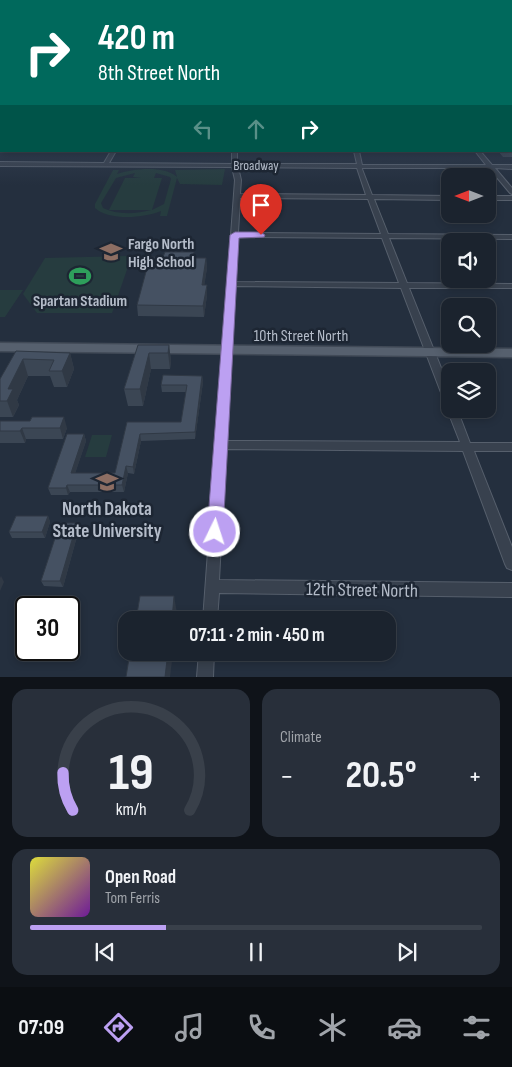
<!DOCTYPE html>
<meta charset="utf-8">
<style>
body{margin:0;font-family:"Sofia Sans Condensed",sans-serif;background:#282f3a;color:#f1f3f6;height:100vh;display:flex;flex-direction:column;font-size:19px;white-space:nowrap}
*{box-sizing:border-box;margin:0}
p{font-size:16px;color:#a0a4aa}
.icon{flex:none;width:28px;height:28px;fill:none;stroke:currentColor;stroke-width:2;stroke-linecap:round;stroke-linejoin:round}
.map{position:relative;height:677px;overflow:hidden}
.sheet{display:flex;flex-direction:column;gap:12px;padding:12px;background:#0f1319;flex:1}
.sheet>*{flex:none}
.guide{position:absolute;left:0px;top:0px;width:512px;height:152px;box-shadow:0 2px 8px #0003,0 0 0 1px #39404a;background:#00695c;color:#fff;overflow:hidden}
.needle{width:32px;rotate:270deg}
.fabs{position:absolute;left:441px;top:168px;display:grid;gap:10px}
.fabs a{display:grid;place-items:center;width:55px;height:55px;border-radius:10px;background:#1b232e;box-shadow:0 2px 8px #0003,0 0 0 1px #39404a;font-size:25px}
.speed{position:absolute;left:15px;top:596px;display:flex;gap:10px;font-size:25px;font-weight:700;text-align:center}
.speed>*{display:grid;place-content:center;width:65px;height:65px;border-radius:50%;background:#1b232e;box-shadow:0 2px 8px #0003,0 0 0 1px #39404a;line-height:1}
.speed .limit{border:2px solid #111;border-radius:8px;background:#fff;color:#111}
.pin{position:absolute;display:grid;place-items:center;width:42px;height:42px;color:#fff;margin:-51px -21px;border-radius:50% 50% 50% 0;rotate:-45deg;box-shadow:0 0 5px #0007}
.pin .icon{rotate:45deg}
.me{position:absolute;width:55px;margin:-28px;rotate:4deg;stroke-linejoin:round;filter:drop-shadow(0 0 4px #0008)}
.turn{display:flex;align-items:center;gap:18px;height:105px;padding:0 15px;font-size:22px}
.turn .icon{width:65px;height:65px;stroke-width:2.5}
.turn b{display:block;font-size:35px;line-height:42px}
.lanes{display:flex;align-items:center;height:48px;padding:0 15px;background:#0003;justify-content:center;gap:25px;direction:ltr}
.lanes .off{opacity:.35}
.big{font-size:38px;font-weight:700;line-height:1.1}
.sheet .card{flex:1;display:flex;flex-direction:column;justify-content:center;gap:8px;min-width:0;padding:0 18px;border-radius:15px;background:#282f3a}
.sheet .dial{align-items:center;gap:0}
.dial svg{height:130px;overflow:visible;fill:none;stroke:#39404a;stroke-width:7;stroke-linecap:round;text-anchor:middle}
.dial text{fill:#f1f3f6;stroke:none}
.song{display:flex;align-items:center;gap:15px}
.cover{width:60px;height:60px;border-radius:8px;background:linear-gradient(135deg,hsl(60 70% 55%),hsl(280 70% 35%))}
.played{height:5px;border-radius:2px;background:linear-gradient(90deg,#bca0f2 30%,#39404a 30%)}
.keys{display:flex;justify-content:space-around;direction:ltr}
.heat{display:flex;justify-content:space-between;align-items:center;font-size:28px;direction:ltr}
.sheet .tiles{flex:1;display:grid;gap:12px;grid-template-columns:1fr 1fr}
.card:last-child{grid-column:span 2}
.trip{position:absolute;left:118px;top:611px;width:278px;height:50px;border-radius:15px;background:#1b232e;box-shadow:0 2px 8px #0003,0 0 0 1px #39404a;font-weight:700;line-height:50px;text-align:center}
.dock{display:flex;height:80px;justify-content:space-around;align-items:center;background:#0b0e12;color:#a0a4aa}
.dock .icon{width:35px;height:35px}
.dock .on{color:#bca0f2}
.dock b{font-size:22px;color:#f1f3f6}
.map>svg:first-child{display:block}
.green{fill:#263c3f;fill-rule:evenodd}
.lines{fill:none;stroke-linecap:round;stroke-linejoin:round}
.minor-casing{stroke:#565f6c;stroke-width:2}
.major-casing{stroke:#414a57;stroke-width:3}
.minor{fill:#38414e;fill-rule:evenodd}
.major{fill:#56606e;fill-rule:evenodd}
.wall{fill:#3b4654}
.shaded-wall{fill:#303945}
.building{fill:#455162;stroke:#303945}
.route{fill:#bca0f2;stroke:#7a689d}
.labels{text-anchor:middle;stroke-width:5;stroke-linejoin:round;paint-order:stroke}
.far-street-label{font-size:14px;fill:#b4bcc9;stroke:#1d2633}
.poi-label{font-size:16px;font-weight:bold;fill:#b4bcc9;stroke:#1d2633;text-anchor:start}
.street-label{font-size:16px;fill:#b4bcc9;stroke:#1d2633}
.near-poi-label{font-size:19px;font-weight:bold;fill:#b4bcc9;stroke:#1d2633}
.near-street-label{font-size:19px;fill:#b4bcc9;stroke:#1d2633}
</style>
<div class="map">
<svg width="512" height="677" viewBox="0 0 512 677">
<rect width="100%" height="100%" fill="#242f3e"/>
<g class="green">
<path d="M225,169L222,185L180,184L177,178L167,216H160L161,211C144,218 109,221 95,208V204L113,170H119L117,174C133,169 163,165 177,177L175,170ZM135,173L133,177L141,178H125L109,210H151C136,214 117,215 103,208L101,203L116,178ZM156,173L170,177L165,190L170,177L171,179L164,204L152,210L162,178H154Z"/>
<path d="M128,256L131,258L112,313H37L23,294L45,258Z"/>
<path d="M0,290H23L5,317H0Z"/>
<path d="M92,435H112L106,457H85Z"/>
</g>
<g class="lines">
<g class="minor-casing">
<g id="minor">
<rect x="511" y="103" width="1" height="2"/>
<rect x="511" y="120" width="1" height="2"/>
<rect x="0" y="145" width="1" height="3"/>
<path d="M111,151H116L109,163L232,164V151H237V164H357L354,151H359L362,165H486L475,151H480L492,165H512V169L495,168L512,188V194L510,193L489,168H362V169L372,195L450,196V200L374,199L388,234L512,235V239L389,238L407,283L512,284V288H409L450,390V409H457L470,443H512V451H474L512,547V570L507,568L505,564L463,451L226,449L219,580L512,583V597L219,593L217,620H203L235,180L232,167L0,166V162L104,163ZM238,167L357,168L366,195L240,194L241,180ZM240,198L368,199L381,234L238,233ZM238,237L382,238L399,283L235,282ZM235,286L401,288L445,403L449,406L447,409L460,442L227,441Z"/>
<rect x="488" y="196" width="24" height="4"/>
<path d="M199,652H214L213,677H197Z"/>
</g>
</g>
<g class="major-casing">
<path id="major" d="M0,343L512,349V357L0,351Z"/>
</g>
<use href="#minor" class="minor"/>
<use href="#major" class="major"/>
</g>
<g class="wall">
<path d="M511,138H512V157H503L498,151H511Z"/>
<path d="M194,258H206L207,268L204,285H207V295L204,317L138,316L137,305Z"/>
<path d="M138,345H169L171,361L170,369H151L143,406H128L124,389Z"/>
<path d="M16,351L70,353L74,369L67,387H54L50,376H28L17,400L19,405L13,417H0V379Z"/>
<path d="M202,376L203,382L195,439L141,441L134,474L128,473L124,492H70L68,495H51L48,488L84,434L86,441L75,473H115L127,422H181L186,392H162L161,385Z"/>
<path d="M0,421L67,428L63,439H26L25,443H0Z"/>
<path d="M48,516L50,522L45,538H12L9,532Z"/>
<path d="M79,529L63,587L44,586L41,581Z"/>
</g>
<g class="shaded-wall">
<path d="M206,258L207,268L203,295L202,285Z"/>
<path d="M207,285V295L204,317L203,306Z"/>
<path d="M169,345L171,361L170,369L168,353Z"/>
<path d="M70,353L74,369L67,387L62,371Z"/>
<path d="M149,353L151,369L143,406L140,389Z"/>
<path d="M23,359L28,376L17,400L19,405L13,417L7,401L8,389Z"/>
<path d="M202,376L203,382L195,439V432Z"/>
<path d="M64,417L67,428L63,439L60,428Z"/>
<path d="M22,428L26,439L25,443L20,431Z"/>
<path d="M84,434L86,441L73,480L71,473Z"/>
<path d="M140,434L141,441L134,474L133,467Z"/>
<path d="M126,466L128,473L124,492L122,485Z"/>
<path d="M67,485L70,492L68,495L66,488Z"/>
<path d="M48,516L50,522L45,538L42,532Z"/>
<path d="M77,523L79,529L63,587L60,581Z"/>
<path d="M1,576L4,582L0,591V578Z"/>
<path d="M174,596L177,613L176,620H172Z"/>
<path d="M168,652H173L170,677H165Z"/>
</g>
<g class="building">
<rect x="511" y="138" width="1" height="12"/>
<path d="M165,252H194L193,258H206L202,285H207L203,306L137,305L150,257H163Z"/>
<path d="M138,345H169L168,353H149L140,389H124Z"/>
<path d="M16,351L70,353L62,371H49L54,360L23,359L8,389H13L7,401H0V379Z"/>
<path d="M163,375L202,376L195,432L140,434L133,467L126,466L122,485H67L66,488H48L67,434H84L71,473H115L127,422H181L187,385H161Z"/>
<path d="M32,417H64L60,428H22L20,431H0V421H30Z"/>
<path d="M16,516H48L42,532H9Z"/>
<path d="M60,523H77L60,581H41Z"/>
<path d="M140,596H174L172,620H136Z"/>
<path d="M130,652H168L165,677H126Z"/>
</g>
<linearGradient id="sky" x2="0" y2="1"><stop stop-color="#141a22"/><stop offset="0.49" stop-color="#3f4d63"/><stop offset="1" stop-color="#3f4d63" stop-opacity="0"/></linearGradient>
<rect width="512" height="185" fill="url(#sky)"/>
<path class="route" d="M261,232L265,235L264,237L239,238L223,532L221,537L215,539L209,537L207,532L230,235L235,232Z"/>
<defs>
<g id="school-bare" transform="scale(1.725)"><path d="M0-5L7-2L0 1L-7-2ZM-4 1L0 2.5L4 1V4Q0 6-4 4Z" fill="#8d6e63" stroke="#1d2633" stroke-width="2.5" paint-order="stroke"/></g>
<g id="stadium-bare" transform="scale(1.725)"><path d="M0-5a6.5 5 0 1 0 0 10a6.5 5 0 1 0 0-10ZM-3.5-1.8h7v3.6h-7Z" fill="#2e9e5b" stroke="#1d2633" stroke-width="2.5" paint-order="stroke"/></g>
<g id="university-bare" transform="scale(1.725)"><path d="M0-5L7-2L0 1L-7-2ZM-4 1L0 2.5L4 1V4Q0 6-4 4Z" fill="#8d6e63" stroke="#1d2633" stroke-width="2.5" paint-order="stroke"/></g>
</defs>
<g fill-rule="evenodd">
<use href="#school-bare" x="111" y="252"/>
<use href="#stadium-bare" x="80" y="276"/>
<use href="#university-bare" x="107" y="482"/>
</g>
<g class="labels">
<g class="far-street-label">
<text x="256" y="170">Broadway</text>
</g>
<g class="poi-label">
<text x="128" y="249">Fargo North<tspan x="128" dy="18">High School</tspan></text>
<text x="80" y="306" text-anchor="middle">Spartan Stadium</text>
</g>
<g class="street-label">
<text x="301" y="341">10th Street North</text>
</g>
<g class="near-poi-label">
<text x="107" y="515">North Dakota<tspan x="107" dy="22">State University</tspan></text>
</g>
<g class="near-street-label">
<text transform="translate(362 589) rotate(1)" y="7">12th Street North</text>
</g>
</g>
</svg>
<div class="fabs">
<a><svg class="needle" viewBox="-14 -14 28 28"><path d="M0-13l5 13h-10z" fill="#e53935"/><path d="M0 13l5-13h-10z" fill="#a0a4aa"/></svg></a>
<a><svg class="icon" aria-label="sound" viewBox="0 0 24 24"><path d="M4 9h4l5-4v14l-5-4H4zM17 9q2 3 0 6"/></svg></a>
<a><svg class="icon" aria-label="search" viewBox="0 0 24 24"><circle cx="10" cy="10" r="6"/><path d="M15 15l6 6"/></svg></a>
<a><svg class="icon" aria-label="layers" viewBox="0 0 24 24"><path d="M12 4l9 5-9 5-9-5zM3 14l9 5 9-5"/></svg></a>
</div>
<div class="speed"><div class="limit">30</div></div>
<div class="pin" style="left:261px;top:235px;background:#d93025"><svg class="icon" aria-label="arrive" viewBox="0 0 24 24"><path d="M6 21V4h12l-3 4 3 4H6"/></svg></div>
<svg class="me" style="left:215px;top:532px" viewBox="-20 -20 40 40"><circle r="17" fill="#bca0f2" stroke="#fff" stroke-width="3"/><path d="M0-11L8 9 0 5-8 9z" fill="#fff"/></svg>
<div class="trip">07:11 · 2 min · 450 m</div>
<div class="guide">
<div class="turn"><svg class="icon" aria-label="right" viewBox="0 0 24 24"><path d="M7 20v-9h11M14 6l5 5-5 5"/></svg><div><b>420 m</b>8th Street North</div></div>
<div class="lanes"><svg class="icon off" aria-label="left" viewBox="0 0 24 24"><path d="M17 20v-9H6M10 6l-5 5 5 5"/></svg><svg class="icon off" aria-label="ahead" viewBox="0 0 24 24"><path d="M12 20V5M6 11l6-6 6 6"/></svg><svg class="icon" aria-label="right" viewBox="0 0 24 24"><path d="M7 20v-9h11M14 6l5 5-5 5"/></svg></div>
</div>
</div>
<section class="sheet">
<div class="tiles">
<div class="card dial"><svg viewBox="0 0 100 80">
<path d="M14 69A42 42 0 1 1 86 69"/>
<path d="M14 69A42 42 0 0 1 8 46" stroke="#bca0f2"/>
<text x="50" y="56" font-size="32" font-weight="700">19</text>
<text x="50" y="72" font-size="11">km/h</text>
</svg></div>
<div class="card"><p>Climate</p>
<div class="heat"><a>−</a><b class="big">20.5°</b><a>+</a></div>
</div>
<div class="card">
<div class="song"><i class="cover"></i><div><b>Open Road</b><p>Tom Ferris</p></div></div>
<div class="played"></div>
<div class="keys"><svg class="icon" aria-label="previous" viewBox="0 0 24 24"><path d="M18 5L8 12l10 7zM5 5v14"/></svg><svg class="icon" aria-label="pause" viewBox="0 0 24 24"><path d="M8 5v14M16 5v14"/></svg><svg class="icon" aria-label="next" viewBox="0 0 24 24"><path d="M6 5l10 7-10 7zM19 5v14"/></svg></div>
</div>
</div>
</section>
<nav class="dock">
<b>07:09</b>
<svg class="icon on" aria-label="directions" viewBox="0 0 24 24"><path d="M12 3l9 9-9 9-9-9zM9 14v-3h6M13 9l2 2-2 2"/></svg>
<svg class="icon" aria-label="music" viewBox="0 0 24 24"><path d="M9 18V5l10-2v13"/><circle cx="6" cy="18" r="3"/><circle cx="16" cy="16" r="3"/></svg>
<svg class="icon" aria-label="phone" viewBox="0 0 24 24"><path d="M5 4h4l2 5-3 2q2 4 5 5l2-3 5 2v4C11 20 4 13 5 4z"/></svg>
<svg class="icon" aria-label="climate" viewBox="0 0 24 24"><path d="M12 3v18M4 7l16 10M4 17L20 7"/></svg>
<svg class="icon" aria-label="car" viewBox="0 0 24 24"><path d="M5 17H2v-5l4-1 3-4h7l3 4 3 1v5h-3M9 17h6M6 11h13"/><circle cx="7" cy="17" r="2"/><circle cx="17" cy="17" r="2"/></svg>
<svg class="icon" aria-label="filters" viewBox="0 0 24 24"><path d="M4 7h16M4 17h16"/><circle cx="9" cy="7" r="2"/><circle cx="15" cy="17" r="2"/></svg>
</nav>
